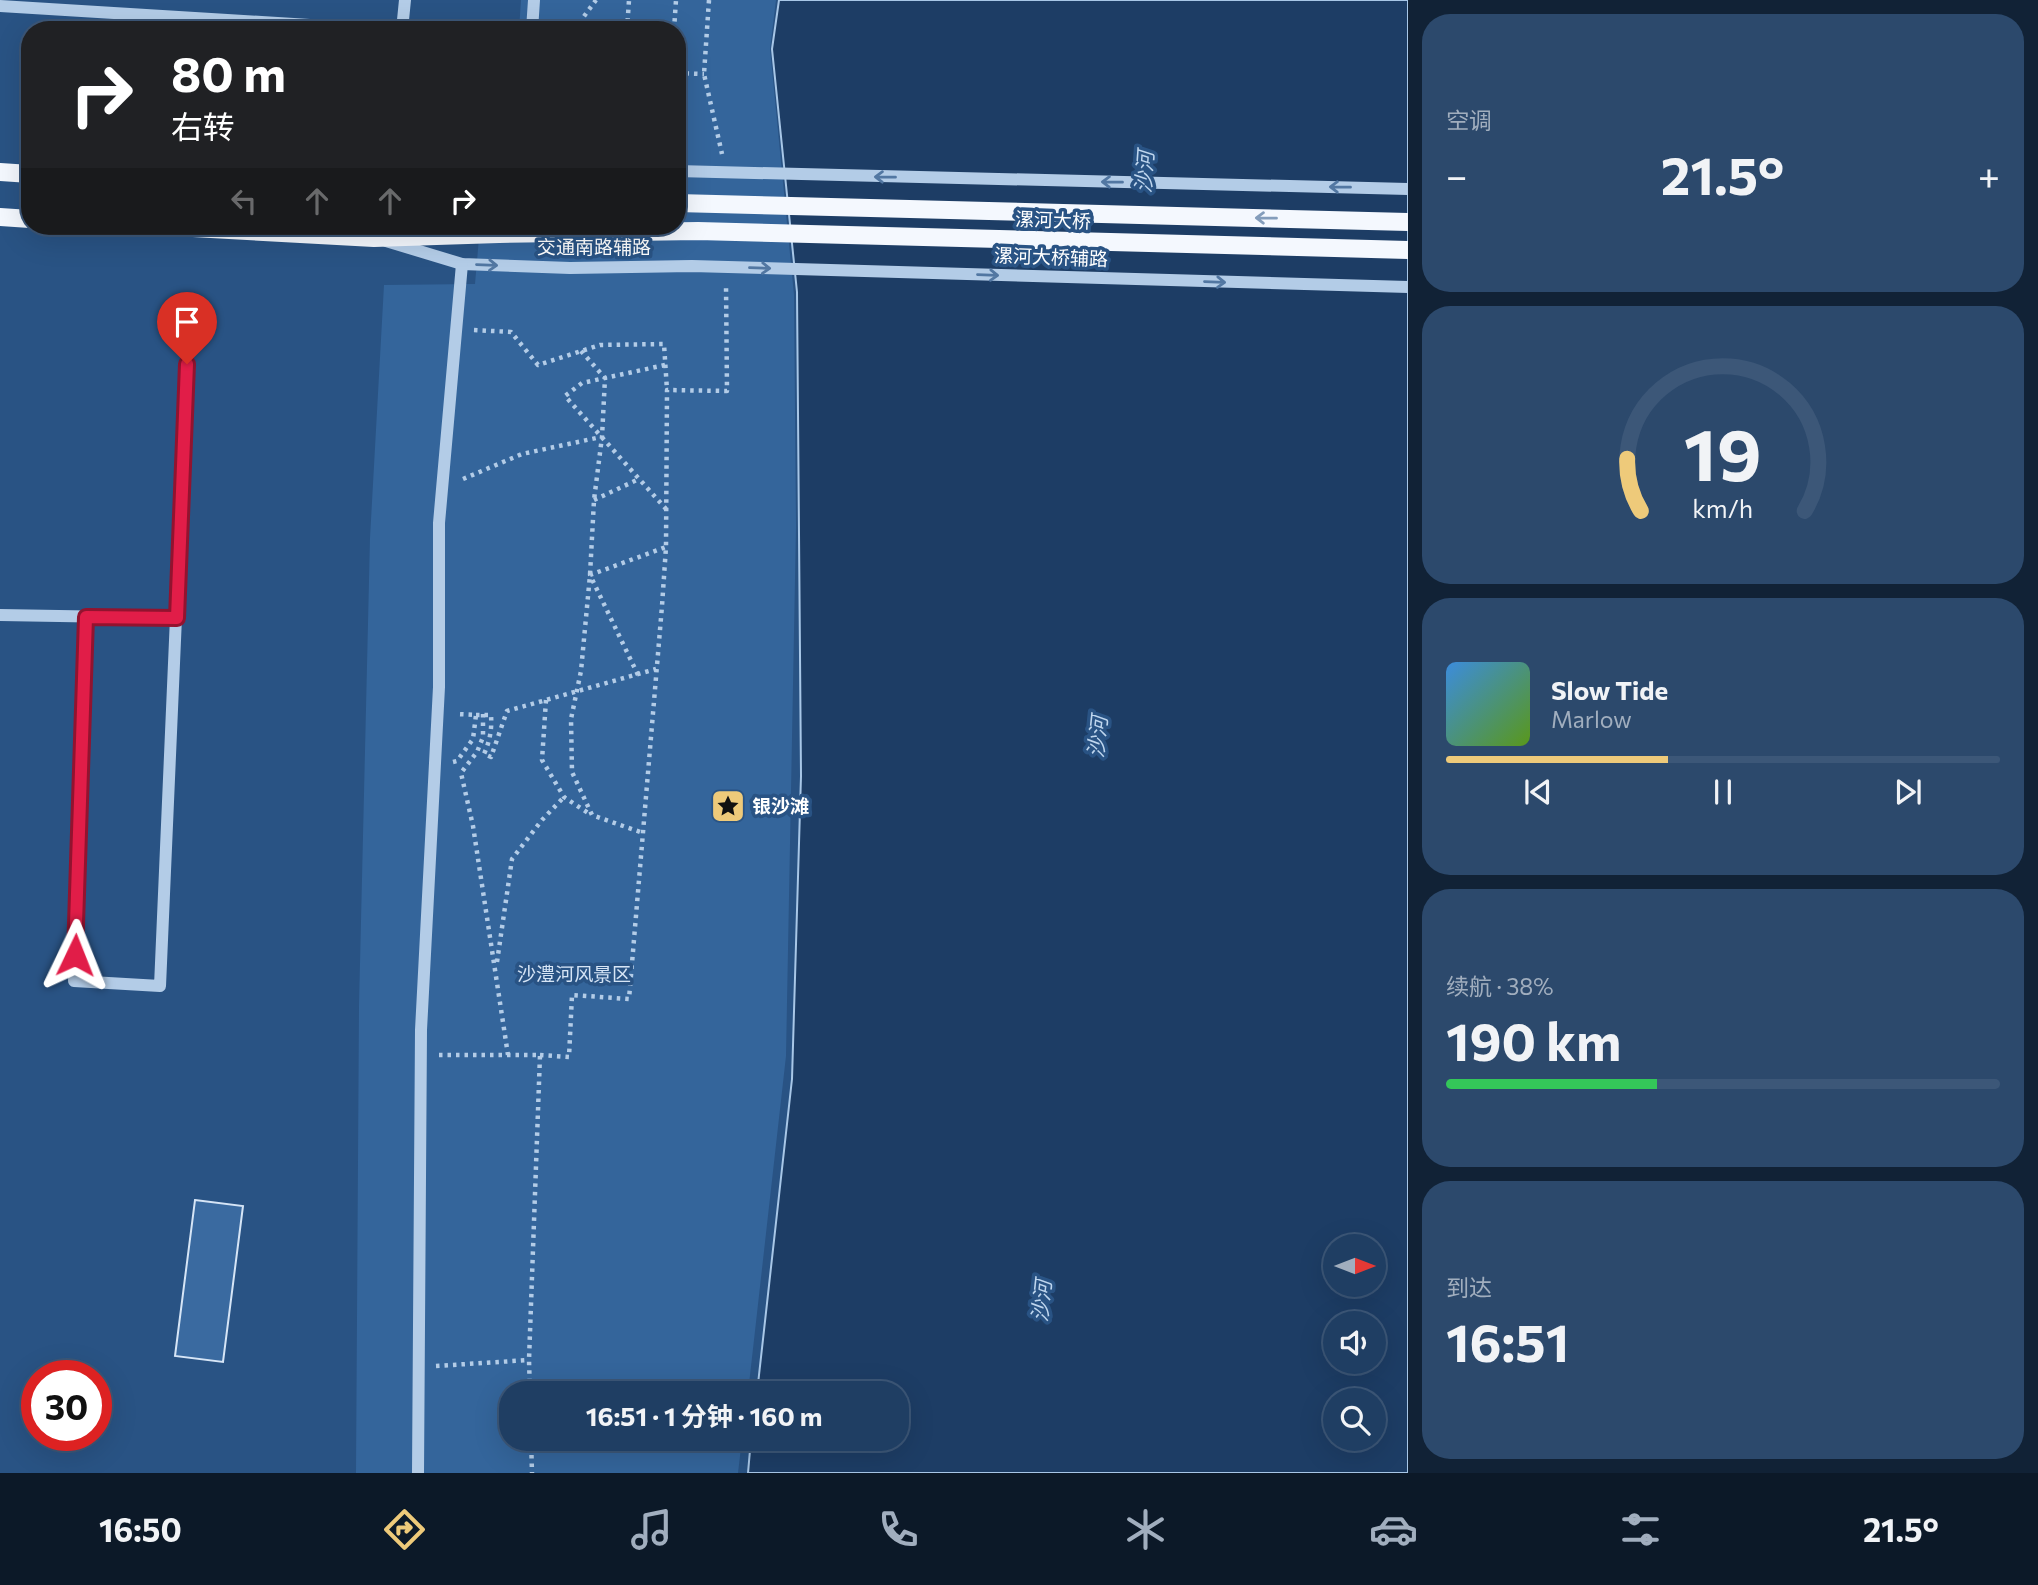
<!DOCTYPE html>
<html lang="zh">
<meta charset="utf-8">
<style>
body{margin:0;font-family:Commissioner,"Noto Sans SC",sans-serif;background:#2c496c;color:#f1f3f6;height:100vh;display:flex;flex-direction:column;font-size:26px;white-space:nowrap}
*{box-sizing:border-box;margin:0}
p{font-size:23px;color:#a1aebe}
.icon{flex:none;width:38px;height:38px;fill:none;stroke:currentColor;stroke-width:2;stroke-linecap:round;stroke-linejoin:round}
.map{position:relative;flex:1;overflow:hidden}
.drawer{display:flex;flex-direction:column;gap:14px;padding:14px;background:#112236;width:630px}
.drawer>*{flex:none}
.hud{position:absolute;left:21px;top:21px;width:665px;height:214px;border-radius:28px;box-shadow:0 7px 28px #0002,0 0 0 2px #3c5778;background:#202124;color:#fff;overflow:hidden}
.needle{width:46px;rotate:90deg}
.controls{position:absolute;left:1323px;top:1234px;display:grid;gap:14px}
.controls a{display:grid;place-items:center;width:63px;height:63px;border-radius:50%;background:#1f3e63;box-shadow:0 7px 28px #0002,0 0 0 2px #3c5778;font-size:35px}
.speed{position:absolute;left:21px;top:1360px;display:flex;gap:14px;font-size:35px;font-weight:700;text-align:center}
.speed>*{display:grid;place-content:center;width:91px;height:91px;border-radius:50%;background:#1f3e63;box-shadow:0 7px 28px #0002,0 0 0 2px #3c5778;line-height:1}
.speed .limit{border:10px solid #d22;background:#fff;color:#111}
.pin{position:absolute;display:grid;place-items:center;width:60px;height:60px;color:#fff;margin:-72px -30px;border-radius:50% 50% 50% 0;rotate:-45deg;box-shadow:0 0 7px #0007}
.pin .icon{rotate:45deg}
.me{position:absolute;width:77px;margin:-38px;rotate:2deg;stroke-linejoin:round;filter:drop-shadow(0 0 5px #0008)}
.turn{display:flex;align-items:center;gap:24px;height:147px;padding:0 35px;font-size:32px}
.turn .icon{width:91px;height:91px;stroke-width:2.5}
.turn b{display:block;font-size:49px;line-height:60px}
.lanes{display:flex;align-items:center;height:66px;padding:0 35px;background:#0003;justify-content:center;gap:35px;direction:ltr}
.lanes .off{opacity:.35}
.big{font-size:52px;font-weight:700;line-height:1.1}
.drawer .tile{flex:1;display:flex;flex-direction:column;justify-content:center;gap:10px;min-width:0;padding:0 24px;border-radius:28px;background:#2c496c}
.drawer .dial{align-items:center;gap:0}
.dial svg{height:182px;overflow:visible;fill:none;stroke:#3c5778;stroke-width:7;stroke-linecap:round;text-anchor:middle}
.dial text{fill:#f1f3f6;stroke:none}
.song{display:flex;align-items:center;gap:21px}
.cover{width:84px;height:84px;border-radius:10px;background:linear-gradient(135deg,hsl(210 70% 55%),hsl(90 70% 35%))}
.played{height:7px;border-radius:4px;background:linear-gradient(90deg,#eeca7a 40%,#3c5778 40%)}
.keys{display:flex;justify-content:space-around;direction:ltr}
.heat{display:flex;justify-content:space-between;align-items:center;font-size:38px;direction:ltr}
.charge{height:10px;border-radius:5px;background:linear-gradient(90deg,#34c759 38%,#3c5778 0)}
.trip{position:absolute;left:499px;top:1381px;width:410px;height:70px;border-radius:28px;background:#1f3e63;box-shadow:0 7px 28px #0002,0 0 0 2px #3c5778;font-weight:700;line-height:70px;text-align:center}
.tab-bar{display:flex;height:112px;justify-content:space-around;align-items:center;background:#0c1928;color:#a1aebe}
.tab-bar .icon{width:49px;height:49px}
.tab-bar .selected{color:#eeca7a}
.tab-bar b{font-size:32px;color:#f1f3f6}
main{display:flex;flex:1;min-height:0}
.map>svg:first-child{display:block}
.green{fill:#34659b}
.water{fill:#1d3d65;stroke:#a8c7e7;stroke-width:2;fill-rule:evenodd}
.building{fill:#3a6aa0;stroke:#d6e5f6;stroke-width:2}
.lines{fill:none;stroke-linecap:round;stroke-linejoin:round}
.path{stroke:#b3cce7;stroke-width:4.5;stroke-dasharray:3.5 5;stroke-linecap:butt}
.minor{stroke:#b3cce7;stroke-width:12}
.major{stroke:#f4f8fe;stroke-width:18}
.oneway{stroke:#5277a2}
.oneway2{stroke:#849dbb}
.route-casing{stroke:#92132f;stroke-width:18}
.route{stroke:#e11d48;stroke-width:12}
.labels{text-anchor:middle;stroke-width:7;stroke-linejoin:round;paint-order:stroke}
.street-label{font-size:19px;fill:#fff;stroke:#295384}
.poi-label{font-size:19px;font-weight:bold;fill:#fff;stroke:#295384;text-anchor:start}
.park-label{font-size:19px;fill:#d6e5f6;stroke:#295384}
.water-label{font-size:21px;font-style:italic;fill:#bfd6ee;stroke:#295384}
</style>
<main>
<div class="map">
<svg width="1408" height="1473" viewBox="0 0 1408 1473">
<rect width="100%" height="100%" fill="#295384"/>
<path class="green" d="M521,0H776L770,49L794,295L796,526L786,1056L748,1393H511V1438L742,1439L738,1473H356L359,1006L370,538L384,285L475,284L480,226H677V30H519Z"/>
<path class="water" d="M779,0H1408V1473H748L751,1439L896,1438V1393H757L792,1079L801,776L797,292L772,49ZM1335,1246H1374V1284H1335ZM1335,1323H1374V1362H1335ZM1335,1400H1374V1438H1335Z"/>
<path class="building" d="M195,1200L243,1206L223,1362L175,1356Z"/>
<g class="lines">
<g class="path">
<path d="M709,0L704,74L722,154"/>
<path d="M574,30L596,0"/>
<path d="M627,30L629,0"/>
<path d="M674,30L676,0"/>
<path d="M677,73L704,74"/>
<path d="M474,330L511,332L538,365L600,345L664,344L667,390"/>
<path d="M581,351L605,378L602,437L594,500L590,575L581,671L571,719L572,772L592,815L643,833"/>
<path d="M665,365L582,383L565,396L666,509"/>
<path d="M463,479L522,454L601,437"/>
<path d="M594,500L639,479"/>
<path d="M638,675L590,575L666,547"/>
<path d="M546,700L542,760L564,797L591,815"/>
<path d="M483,714V737L477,752L461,773L473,826L508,1055"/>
<path d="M476,715H491C492,729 490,741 484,754L491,757L507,711L656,669"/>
<path d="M453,762L457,761L473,739L476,715L457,714"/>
<path d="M497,962L512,859L542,820L564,797"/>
<path d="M439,1055H540L529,1360L530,1393"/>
<path d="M540,1055L569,1057L572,995L629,999L662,606L666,547L667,390L727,391L726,285"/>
<path d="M436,1366L529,1360"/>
<path d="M531,1438L532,1473"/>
</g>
<g class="minor">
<path d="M0,6L390,30"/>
<path d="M402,30L405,0"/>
<path d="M532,30L534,0"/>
<path d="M677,171L1408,189"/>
<path d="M386,241L462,264L570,268L692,266L1408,287"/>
<path d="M0,615L177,618"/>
<path d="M86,617L74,981L160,986L187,364"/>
<path d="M418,1473L421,1030L439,687V523L462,264"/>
</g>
<g class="major">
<path d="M0,172L30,174"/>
<path d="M677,203L1408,222"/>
<path d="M0,217L30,219"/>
<path d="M157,226L374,238L499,234L698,231L1408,250"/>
</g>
</g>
<defs><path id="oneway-shaft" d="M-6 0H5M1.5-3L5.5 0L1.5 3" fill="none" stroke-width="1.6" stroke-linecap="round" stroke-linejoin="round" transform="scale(1.75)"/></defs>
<g class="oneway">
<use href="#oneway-shaft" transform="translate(885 177) rotate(-179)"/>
<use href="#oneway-shaft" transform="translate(1112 182) rotate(-179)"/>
<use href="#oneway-shaft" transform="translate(1340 187) rotate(-179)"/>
<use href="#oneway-shaft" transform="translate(487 265) rotate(2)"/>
<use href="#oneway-shaft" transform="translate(760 268) rotate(2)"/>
<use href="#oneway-shaft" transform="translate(988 275) rotate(2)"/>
<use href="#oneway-shaft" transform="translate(1215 282) rotate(2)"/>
</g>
<use class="oneway2" href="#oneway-shaft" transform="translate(1266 218) rotate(-179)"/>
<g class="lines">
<g class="route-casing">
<path id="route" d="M75,955L86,617L177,618L187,364"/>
</g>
<use href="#route" class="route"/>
</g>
<defs>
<g id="sight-square" transform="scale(1.75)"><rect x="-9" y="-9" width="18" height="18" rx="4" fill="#eeca7a" stroke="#295384"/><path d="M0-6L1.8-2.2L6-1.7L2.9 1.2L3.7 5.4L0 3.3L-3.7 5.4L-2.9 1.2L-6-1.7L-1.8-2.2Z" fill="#111"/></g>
</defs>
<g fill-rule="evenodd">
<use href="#sight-square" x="728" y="806"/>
</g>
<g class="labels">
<g class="street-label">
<text transform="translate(1053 220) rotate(2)" y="7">漯河大桥</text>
<text x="594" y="254">交通南路辅路</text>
<text transform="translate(1051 257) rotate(2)" y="7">漯河大桥辅路</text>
</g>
<g class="poi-label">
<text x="752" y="813">银沙滩</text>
</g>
<g class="park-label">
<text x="574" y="981">沙澧河风景区</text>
</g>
<g class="water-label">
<text transform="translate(1145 172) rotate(-86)" y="7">沙河</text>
<text transform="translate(1098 737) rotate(-84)" y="7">沙河</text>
<text transform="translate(1042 1301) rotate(-84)" y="7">沙河</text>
</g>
</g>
</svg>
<div class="controls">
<a><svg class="needle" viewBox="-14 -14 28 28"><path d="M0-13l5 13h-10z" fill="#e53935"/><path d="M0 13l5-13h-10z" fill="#a1aebe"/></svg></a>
<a><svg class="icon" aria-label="sound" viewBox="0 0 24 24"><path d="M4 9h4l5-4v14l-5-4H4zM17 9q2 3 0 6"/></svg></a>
<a><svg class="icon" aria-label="search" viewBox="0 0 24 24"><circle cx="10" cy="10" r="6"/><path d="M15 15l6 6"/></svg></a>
</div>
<div class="speed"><div class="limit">30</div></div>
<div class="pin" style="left:187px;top:364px;background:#d93025"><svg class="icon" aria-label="arrive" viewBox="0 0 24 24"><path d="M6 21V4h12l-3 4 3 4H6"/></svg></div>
<svg class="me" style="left:75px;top:955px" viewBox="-20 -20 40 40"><path d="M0-17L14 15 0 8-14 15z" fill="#e11d48" stroke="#fff" stroke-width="4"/></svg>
<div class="trip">16:51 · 1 分钟 · 160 m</div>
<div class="hud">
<div class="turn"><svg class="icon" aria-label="right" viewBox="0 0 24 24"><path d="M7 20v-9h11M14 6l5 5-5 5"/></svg><div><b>80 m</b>右转</div></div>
<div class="lanes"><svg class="icon off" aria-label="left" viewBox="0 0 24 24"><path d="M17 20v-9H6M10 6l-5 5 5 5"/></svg><svg class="icon off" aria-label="ahead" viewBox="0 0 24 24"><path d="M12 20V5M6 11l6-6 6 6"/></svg><svg class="icon off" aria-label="ahead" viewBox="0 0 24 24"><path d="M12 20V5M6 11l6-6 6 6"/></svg><svg class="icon" aria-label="right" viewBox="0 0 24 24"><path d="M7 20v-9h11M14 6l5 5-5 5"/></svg></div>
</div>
</div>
<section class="drawer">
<div class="tile"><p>空调</p>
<div class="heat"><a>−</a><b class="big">21.5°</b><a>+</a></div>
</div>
<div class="tile dial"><svg viewBox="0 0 100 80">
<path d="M14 69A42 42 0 1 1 86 69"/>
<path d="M14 69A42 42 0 0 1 8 46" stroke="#eeca7a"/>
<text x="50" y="56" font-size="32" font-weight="700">19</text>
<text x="50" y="72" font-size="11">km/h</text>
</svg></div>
<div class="tile">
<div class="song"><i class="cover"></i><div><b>Slow Tide</b><p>Marlow</p></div></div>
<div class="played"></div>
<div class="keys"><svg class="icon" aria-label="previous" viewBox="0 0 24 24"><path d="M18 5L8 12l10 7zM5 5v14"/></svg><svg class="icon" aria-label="pause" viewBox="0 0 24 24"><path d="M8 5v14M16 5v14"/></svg><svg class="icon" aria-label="next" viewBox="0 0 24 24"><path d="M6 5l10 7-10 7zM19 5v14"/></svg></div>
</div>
<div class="tile"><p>续航 · 38%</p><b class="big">190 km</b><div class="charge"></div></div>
<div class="tile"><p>到达</p><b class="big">16:51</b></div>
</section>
</main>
<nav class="tab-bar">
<b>16:50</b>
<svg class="icon selected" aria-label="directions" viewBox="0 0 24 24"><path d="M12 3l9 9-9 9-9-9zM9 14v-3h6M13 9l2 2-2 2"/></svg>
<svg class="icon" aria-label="music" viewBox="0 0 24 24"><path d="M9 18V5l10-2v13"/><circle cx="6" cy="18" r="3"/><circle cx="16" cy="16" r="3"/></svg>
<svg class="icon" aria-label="phone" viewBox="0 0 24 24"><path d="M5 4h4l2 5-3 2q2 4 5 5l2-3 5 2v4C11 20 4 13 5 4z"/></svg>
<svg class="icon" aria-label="climate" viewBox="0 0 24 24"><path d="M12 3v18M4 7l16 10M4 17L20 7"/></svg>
<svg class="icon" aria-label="car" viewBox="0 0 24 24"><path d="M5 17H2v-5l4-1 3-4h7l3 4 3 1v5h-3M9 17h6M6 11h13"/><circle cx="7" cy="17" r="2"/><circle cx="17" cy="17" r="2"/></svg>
<svg class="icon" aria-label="filters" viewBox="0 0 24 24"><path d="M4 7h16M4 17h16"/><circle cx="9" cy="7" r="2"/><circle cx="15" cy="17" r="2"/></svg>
<b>21.5°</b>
</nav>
